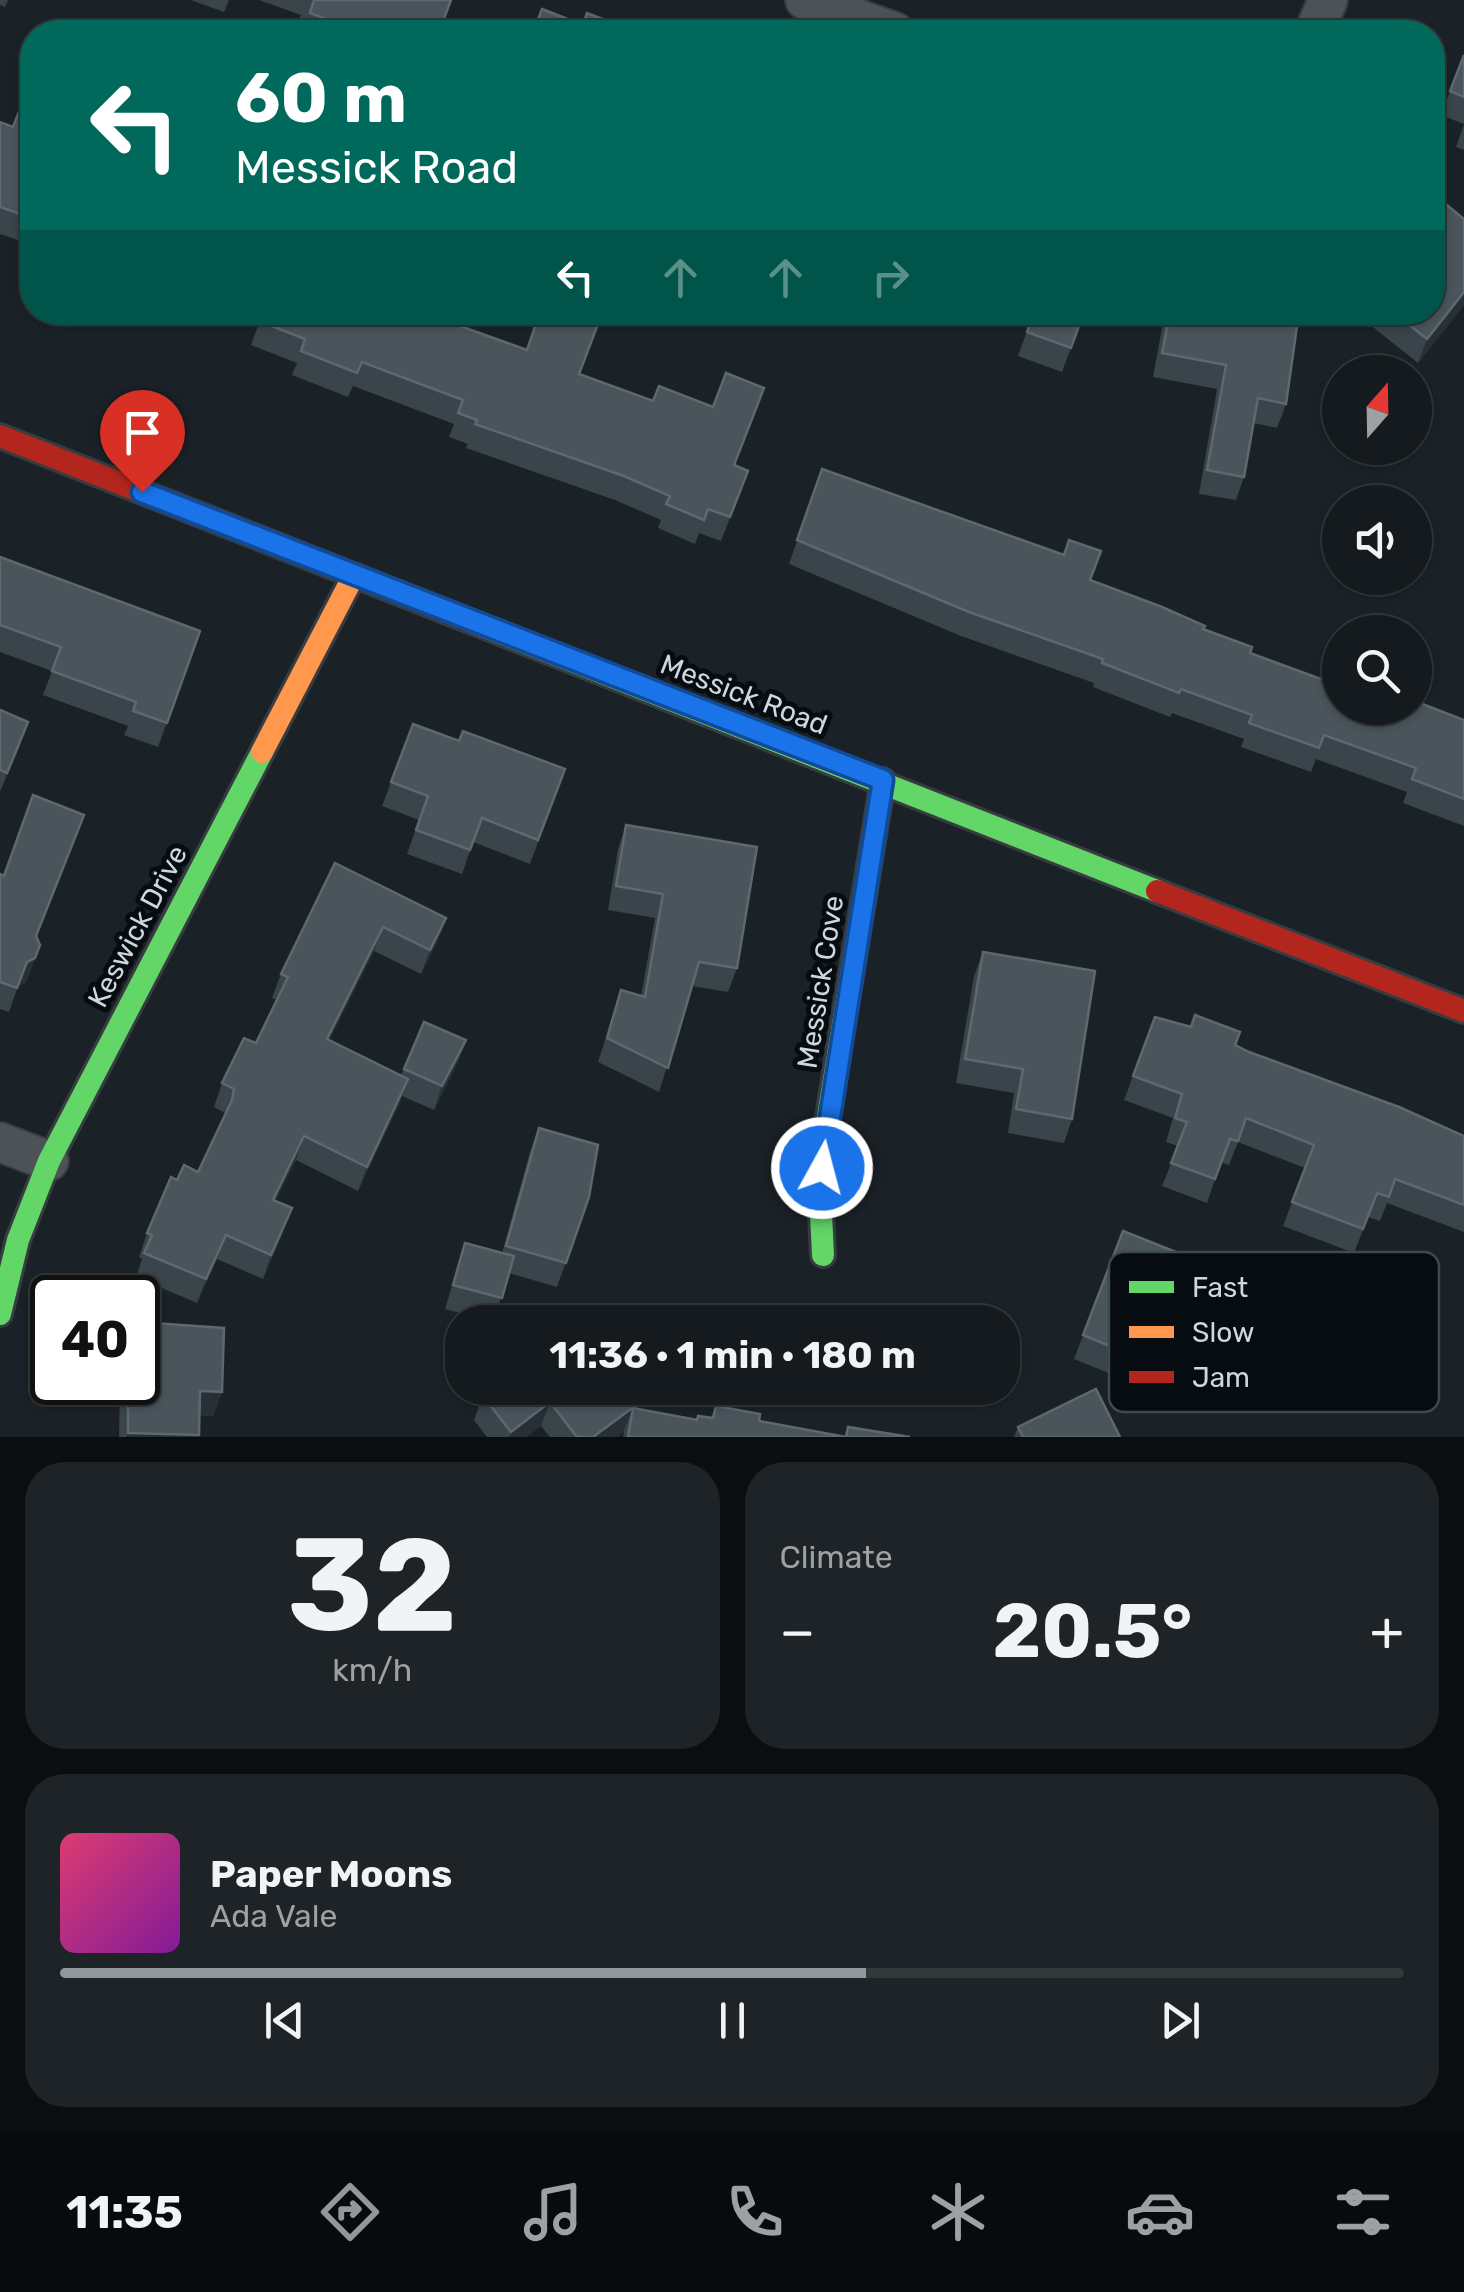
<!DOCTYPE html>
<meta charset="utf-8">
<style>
body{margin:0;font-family:Rubik,sans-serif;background:#1d2326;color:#f1f3f6;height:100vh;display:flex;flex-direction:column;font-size:38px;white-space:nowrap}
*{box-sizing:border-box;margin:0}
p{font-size:32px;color:#9da1a4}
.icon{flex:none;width:55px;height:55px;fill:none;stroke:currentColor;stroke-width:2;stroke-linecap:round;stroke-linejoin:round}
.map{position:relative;height:1437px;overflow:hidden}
.sheet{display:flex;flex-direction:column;gap:25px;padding:25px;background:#0b0e10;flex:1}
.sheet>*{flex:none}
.hud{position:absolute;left:20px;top:20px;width:1425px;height:305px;border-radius:40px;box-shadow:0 2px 8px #0004,0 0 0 2px #33383b;background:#00695c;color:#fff;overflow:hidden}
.needle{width:65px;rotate:20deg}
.controls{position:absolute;left:1322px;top:355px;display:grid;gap:20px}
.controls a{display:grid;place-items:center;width:110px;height:110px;border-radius:50%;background:#141a1d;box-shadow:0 2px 8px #0004,0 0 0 2px #33383b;font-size:50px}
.speed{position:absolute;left:30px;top:1275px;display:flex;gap:20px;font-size:50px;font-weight:700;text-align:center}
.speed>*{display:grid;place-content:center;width:130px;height:130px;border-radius:50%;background:#141a1d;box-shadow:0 2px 8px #0004,0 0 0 2px #33383b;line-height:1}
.speed .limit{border:5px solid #111;border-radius:15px;background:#fff;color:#111}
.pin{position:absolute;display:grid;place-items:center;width:85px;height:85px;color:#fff;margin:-102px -42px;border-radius:50% 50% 50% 0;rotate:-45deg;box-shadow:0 0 10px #0007}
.pin .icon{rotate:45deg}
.me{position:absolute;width:110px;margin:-55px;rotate:7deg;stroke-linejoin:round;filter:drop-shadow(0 0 8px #0008)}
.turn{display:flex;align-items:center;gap:35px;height:210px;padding:0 50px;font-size:45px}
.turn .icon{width:130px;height:130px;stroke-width:2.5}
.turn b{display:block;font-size:70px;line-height:85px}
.lanes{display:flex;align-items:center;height:95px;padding:0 50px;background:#0003;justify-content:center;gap:50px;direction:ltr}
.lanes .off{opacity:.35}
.big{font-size:75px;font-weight:700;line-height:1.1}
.sheet .tile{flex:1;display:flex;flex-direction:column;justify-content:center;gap:15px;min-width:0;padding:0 35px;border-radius:40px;background:#1d2326}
.sheet .dial{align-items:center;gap:0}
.dial b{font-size:130px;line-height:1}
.song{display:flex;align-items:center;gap:30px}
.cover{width:120px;height:120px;border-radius:15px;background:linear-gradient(135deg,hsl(340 70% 55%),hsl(290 70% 35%))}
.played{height:10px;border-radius:5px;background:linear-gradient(90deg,#90989d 60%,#33383b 60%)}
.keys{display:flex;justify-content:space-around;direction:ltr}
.heat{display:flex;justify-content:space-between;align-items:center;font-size:55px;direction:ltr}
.sheet .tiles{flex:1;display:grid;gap:25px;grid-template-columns:1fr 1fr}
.tile:last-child{grid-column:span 2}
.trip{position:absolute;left:445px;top:1305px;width:575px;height:100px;border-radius:40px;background:#141a1d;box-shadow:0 2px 8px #0004,0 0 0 2px #33383b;font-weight:700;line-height:100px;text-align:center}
.menu{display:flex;height:160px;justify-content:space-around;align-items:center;background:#080a0c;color:#9da1a4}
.menu .icon{width:70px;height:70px}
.menu .selected{color:#90989d}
.menu b{font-size:45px;color:#f1f3f6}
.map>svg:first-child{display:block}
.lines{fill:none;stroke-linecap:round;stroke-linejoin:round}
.street-casing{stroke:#373c40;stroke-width:42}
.fast-casing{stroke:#373c40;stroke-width:28}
.slow-casing{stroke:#373c40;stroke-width:28}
.jam-casing{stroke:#373c40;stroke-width:28}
.street{stroke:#4d5256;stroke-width:38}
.fast{stroke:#63d668;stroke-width:22}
.slow{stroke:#ff974d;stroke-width:22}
.jam{stroke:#b3261e;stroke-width:22}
.wall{fill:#39444b}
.shaded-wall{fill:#263036}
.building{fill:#49545b;stroke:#5e686f;stroke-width:2.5}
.route-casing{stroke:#114b97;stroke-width:25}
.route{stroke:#1a73e8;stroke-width:18}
.labels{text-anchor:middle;stroke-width:10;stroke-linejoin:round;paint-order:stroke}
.street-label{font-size:28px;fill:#cfd7dd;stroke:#060c10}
.key{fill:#060c10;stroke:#42494e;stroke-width:2.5}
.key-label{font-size:28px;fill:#cfd7dd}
</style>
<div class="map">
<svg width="1464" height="1437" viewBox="0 0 1464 1437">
<rect width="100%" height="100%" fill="#1b2227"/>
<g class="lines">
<g class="street-casing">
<g id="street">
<path d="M805,0L895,32"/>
<path d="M1314,32L1328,0"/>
<path d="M0,1142L49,1161"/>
</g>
</g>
<g class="fast-casing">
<g id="fast">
<path d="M470,621L1157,891"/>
<path d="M823,1255L820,1194L824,1141L883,780"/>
<path d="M0,1314L18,1240L49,1161L262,752"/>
</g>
</g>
<g class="slow-casing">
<path id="slow" d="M262,752L354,575"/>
</g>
<g class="jam-casing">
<g id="jam">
<path d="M0,436L470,621"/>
<path d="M1157,891L1464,1011"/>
</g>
</g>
<use href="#street" class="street"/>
<use href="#fast" class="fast"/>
<use href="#slow" class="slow"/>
<use href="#jam" class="jam"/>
</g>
<g class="wall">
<path d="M0,0H8L5,7L0,5Z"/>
<path d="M191,0H229L224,12Z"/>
<path d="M259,0H452L439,32H303L306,23L298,21L301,15Z"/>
<path d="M1464,55V150L1456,147L1464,124L1441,115Z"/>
<path d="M32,82V245L0,234V122L13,127Z"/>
<path d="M1464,305L1418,363L1354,312H1432Z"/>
<path d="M129,312H179L176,321L159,315L156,323Z"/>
<path d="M263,312L433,316L579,374L735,465L748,471L721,541L699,533L695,544L658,528L661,520L615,500L466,448L468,444L449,437L454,424L353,386L348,397L292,375L297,363L251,345Z"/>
<path d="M1034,312H1084L1062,372L1018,356Z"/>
<path d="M1165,312H1299L1286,404L1277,428L1254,423L1244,477L1236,500L1199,494L1217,389L1153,377Z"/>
<path d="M822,469L1090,580L1203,629L1250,653L1318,678L1464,720V826L1403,803L1407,792L1316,759L1311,772L1241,747L1244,739L1172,713L1170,717L1093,687L1094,683L961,636L789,564Z"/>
<path d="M0,557L200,631L158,747L124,735L128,726L43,695L52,671L0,652Z"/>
<path d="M0,710L20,746L0,792Z"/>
<path d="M413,724L459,741L565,769L530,864L473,842L462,874L407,854L419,820L382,806Z"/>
<path d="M626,825L737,968L728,992L692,986L659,1092L598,1062L621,990L641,996L655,918L608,910L618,849Z"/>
<path d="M335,863L446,918L437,942L421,974L374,951L329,1040L401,1075L424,1022L466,1040L457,1064L434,1110L402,1096L358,1191L296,1160L275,1201L283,1232L263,1279L217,1259L197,1303L136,1277L142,1259L139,1257L147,1233L177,1180L198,1172L225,1116V1113L214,1107L222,1083L256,1043L277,1000L272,998L281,974Z"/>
<path d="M0,874L4,876L40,945L26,982L18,986L9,1012L0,1009Z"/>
<path d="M983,952L1072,1119L1064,1143L1008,1133L1014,1093L956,1083L974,976Z"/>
<path d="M1155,1017L1235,1045L1249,1052L1464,1136V1232L1387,1203L1380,1221L1368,1217L1354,1253L1283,1226L1305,1168L1238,1142L1229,1165L1221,1162L1207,1203L1162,1186L1178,1146L1166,1142L1173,1118L1124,1100Z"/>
<path d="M539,1128L589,1197L557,1287L509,1273L493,1322L445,1309L465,1243L502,1253L530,1152Z"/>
<path d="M1123,1231L1177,1280L1136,1384L1074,1359Z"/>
<path d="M120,1382H138L222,1392L213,1416L199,1415L198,1437H119Z"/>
<path d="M483,1396L637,1409L697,1420L711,1418L716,1406L759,1421L844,1437L848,1427L910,1437H623L624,1431L617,1437H550L541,1426L526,1437H487L474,1420Z"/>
<path d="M1018,1427L1120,1437H1014Z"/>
</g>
<g class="shaded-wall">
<path d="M1464,292V305L1418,363L1427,339Z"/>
<path d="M28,722L20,746L0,792L7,773Z"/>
<path d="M446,918L437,942L421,974L430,950Z"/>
<path d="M383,927L374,951L318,1063L327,1039Z"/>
<path d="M40,945L26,982L18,986L27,962Z"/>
<path d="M466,1040L457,1064L434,1110L442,1086Z"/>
<path d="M408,1079L400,1103L358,1191L367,1167Z"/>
<path d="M304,1136L296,1160L264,1224L273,1200Z"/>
<path d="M292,1208L283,1232L263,1279L271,1255Z"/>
<path d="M226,1235L217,1259L197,1303L206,1279Z"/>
<path d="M200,1391L222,1392L213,1416L191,1415Z"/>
<path d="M550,1402L541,1426L526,1437H509L511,1432Z"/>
<path d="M639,1403L630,1427L633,1408L624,1431L617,1437H593Z"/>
<path d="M128,1433L199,1435L198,1437H126Z"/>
</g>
<g class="building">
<path d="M314,0H451L439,32H338L326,28L329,20L310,13Z"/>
<path d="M542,9L583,25L587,13L638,32H533Z"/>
<path d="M1464,55V97L1450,91Z"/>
<path d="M31,81L32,82V218L0,207V122L13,127Z"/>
<path d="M1447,205L1464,219V292L1427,339L1393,312H1432V224Z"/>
<path d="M263,312H434L432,316L527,350L540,312H559L598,324L579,374L653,401L659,386L713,407L726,373L764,388L734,465L748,471L730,517L708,509L704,520L666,504L670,496L624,476L475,424L477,420L458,413L463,400L362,362L357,373L301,351L305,339L259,321Z"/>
<path d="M1034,312H1084L1071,348L1027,332Z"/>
<path d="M1170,312H1299L1286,404L1258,398L1244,477L1207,470L1226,365L1162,353Z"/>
<path d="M822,469L1064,555L1069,540L1101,551L1090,580L1162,607L1205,626L1203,629L1252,647L1250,653L1318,678L1340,684V708H1415V701L1464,720V799L1412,779L1416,768L1324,735L1319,748L1249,723L1252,715L1181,689L1179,693L1102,663L1103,659L969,612L797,540Z"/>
<path d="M0,557L200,631L167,723L133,711L136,702L52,671L61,647L0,625Z"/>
<path d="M1371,624L1392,632H1368Z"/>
<path d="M0,710L28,722L7,773L0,770Z"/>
<path d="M413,724L459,741L463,731L565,769L538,840L482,818L470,850L416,830L428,796L391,782Z"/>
<path d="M33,795L84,815L36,936L40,945L35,958L27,962L17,988L0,982V874L4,876Z"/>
<path d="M626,825L757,847L737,968L699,962L668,1068L607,1038L621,990L645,997L663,894L616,886Z"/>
<path d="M335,863L446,918L430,950L383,927L327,1039L408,1079L367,1167L304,1136L273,1200L292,1208L271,1255L226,1235L206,1279L144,1253L152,1235L147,1233L171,1177L177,1180L184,1165L198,1172L232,1100L234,1089L222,1083L244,1038L256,1043L288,977L281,974Z"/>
<path d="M983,952L1095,971L1072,1119L1016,1109L1023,1069L965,1059Z"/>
<path d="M1195,1015L1240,1032L1235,1045L1249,1052L1399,1107L1464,1136V1205L1395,1179L1389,1197L1377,1193L1363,1229L1292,1202L1314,1145L1246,1118L1238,1141L1230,1139L1215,1179L1171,1163L1187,1122L1175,1118L1182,1094L1133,1076L1155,1017L1191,1027Z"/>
<path d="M424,1022L466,1040L442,1086L404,1069Z"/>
<path d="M539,1128L598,1145L589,1197L566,1263L506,1246Z"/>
<path d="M1123,1231L1186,1256L1144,1360L1083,1335Z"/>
<path d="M465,1243L514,1256L502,1298L453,1285Z"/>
<path d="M138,1322L224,1328L222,1392L200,1391L199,1435L128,1433V1382H138Z"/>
<path d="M496,1388H627L639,1403L593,1437H577L550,1402L511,1432L483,1396Z"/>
<path d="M1096,1389L1120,1437H1023L1018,1427Z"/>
<path d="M716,1406L760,1414L759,1421L846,1437L848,1427L910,1437H628L633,1408L697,1420L698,1416L713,1418Z"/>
</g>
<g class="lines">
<g class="route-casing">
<path id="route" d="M142,492L883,780L822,1168"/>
</g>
<use href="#route" class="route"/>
</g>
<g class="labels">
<g class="street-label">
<text transform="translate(744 694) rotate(21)" y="10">Messick Road</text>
<text transform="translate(137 926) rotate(-62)" y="10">Keswick Drive</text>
<text transform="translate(820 982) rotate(-81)" y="10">Messick Cove</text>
</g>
</g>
<rect x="1109" y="1252" width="330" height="160" rx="15" class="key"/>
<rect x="1129" y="1281" width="45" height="12" fill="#63d668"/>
<rect x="1129" y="1326" width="45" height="12" fill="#ff974d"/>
<rect x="1129" y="1371" width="45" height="12" fill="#b3261e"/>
<g class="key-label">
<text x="1192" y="1297">Fast</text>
<text x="1192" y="1342">Slow</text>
<text x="1192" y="1387">Jam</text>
</g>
</svg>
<div class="controls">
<a><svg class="needle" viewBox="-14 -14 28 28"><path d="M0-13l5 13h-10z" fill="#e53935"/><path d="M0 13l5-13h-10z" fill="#9da1a4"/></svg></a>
<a><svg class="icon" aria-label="sound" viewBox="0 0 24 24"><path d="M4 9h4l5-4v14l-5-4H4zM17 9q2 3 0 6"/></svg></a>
<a><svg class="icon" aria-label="search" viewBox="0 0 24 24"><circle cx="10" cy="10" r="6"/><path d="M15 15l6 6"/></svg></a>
</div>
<div class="speed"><div class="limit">40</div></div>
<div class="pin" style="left:142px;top:492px;background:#d93025"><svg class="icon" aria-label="arrive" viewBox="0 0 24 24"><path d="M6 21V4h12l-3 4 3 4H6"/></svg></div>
<svg class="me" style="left:822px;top:1168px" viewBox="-20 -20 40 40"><circle r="17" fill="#1a73e8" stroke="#fff" stroke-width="3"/><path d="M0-11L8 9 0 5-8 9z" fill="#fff"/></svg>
<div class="trip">11:36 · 1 min · 180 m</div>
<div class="hud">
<div class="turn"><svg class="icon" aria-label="left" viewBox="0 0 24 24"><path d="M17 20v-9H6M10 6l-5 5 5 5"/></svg><div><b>60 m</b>Messick Road</div></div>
<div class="lanes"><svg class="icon" aria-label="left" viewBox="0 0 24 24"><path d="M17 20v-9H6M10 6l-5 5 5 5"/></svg><svg class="icon off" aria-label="ahead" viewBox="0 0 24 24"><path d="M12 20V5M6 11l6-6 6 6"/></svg><svg class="icon off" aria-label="ahead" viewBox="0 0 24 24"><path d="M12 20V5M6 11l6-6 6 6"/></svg><svg class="icon off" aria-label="right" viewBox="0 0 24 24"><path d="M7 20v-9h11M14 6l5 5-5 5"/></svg></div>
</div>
</div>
<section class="sheet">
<div class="tiles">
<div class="tile dial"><b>32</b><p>km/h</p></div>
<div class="tile"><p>Climate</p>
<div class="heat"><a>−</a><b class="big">20.5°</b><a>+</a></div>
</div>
<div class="tile">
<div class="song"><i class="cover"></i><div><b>Paper Moons</b><p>Ada Vale</p></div></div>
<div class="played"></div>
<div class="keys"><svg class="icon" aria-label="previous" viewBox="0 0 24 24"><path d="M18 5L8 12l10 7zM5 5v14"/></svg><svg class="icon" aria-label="pause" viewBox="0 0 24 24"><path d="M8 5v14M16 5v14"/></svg><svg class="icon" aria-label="next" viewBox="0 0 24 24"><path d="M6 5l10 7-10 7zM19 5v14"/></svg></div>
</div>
</div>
</section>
<nav class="menu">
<b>11:35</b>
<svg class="icon selected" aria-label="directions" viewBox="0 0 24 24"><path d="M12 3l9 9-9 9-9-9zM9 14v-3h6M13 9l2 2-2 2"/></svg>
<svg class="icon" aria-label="music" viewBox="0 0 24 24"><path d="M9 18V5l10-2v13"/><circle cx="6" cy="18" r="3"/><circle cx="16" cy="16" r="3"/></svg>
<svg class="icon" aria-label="phone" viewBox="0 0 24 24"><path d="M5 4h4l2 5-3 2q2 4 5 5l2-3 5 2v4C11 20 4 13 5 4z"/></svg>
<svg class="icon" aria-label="climate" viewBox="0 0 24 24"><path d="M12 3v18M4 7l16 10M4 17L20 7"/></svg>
<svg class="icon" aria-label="car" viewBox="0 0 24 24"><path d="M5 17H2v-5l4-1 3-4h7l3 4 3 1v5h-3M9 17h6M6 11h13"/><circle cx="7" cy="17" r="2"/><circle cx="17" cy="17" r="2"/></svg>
<svg class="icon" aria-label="filters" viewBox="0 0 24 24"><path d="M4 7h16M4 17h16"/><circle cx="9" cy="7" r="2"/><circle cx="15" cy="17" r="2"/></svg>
</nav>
